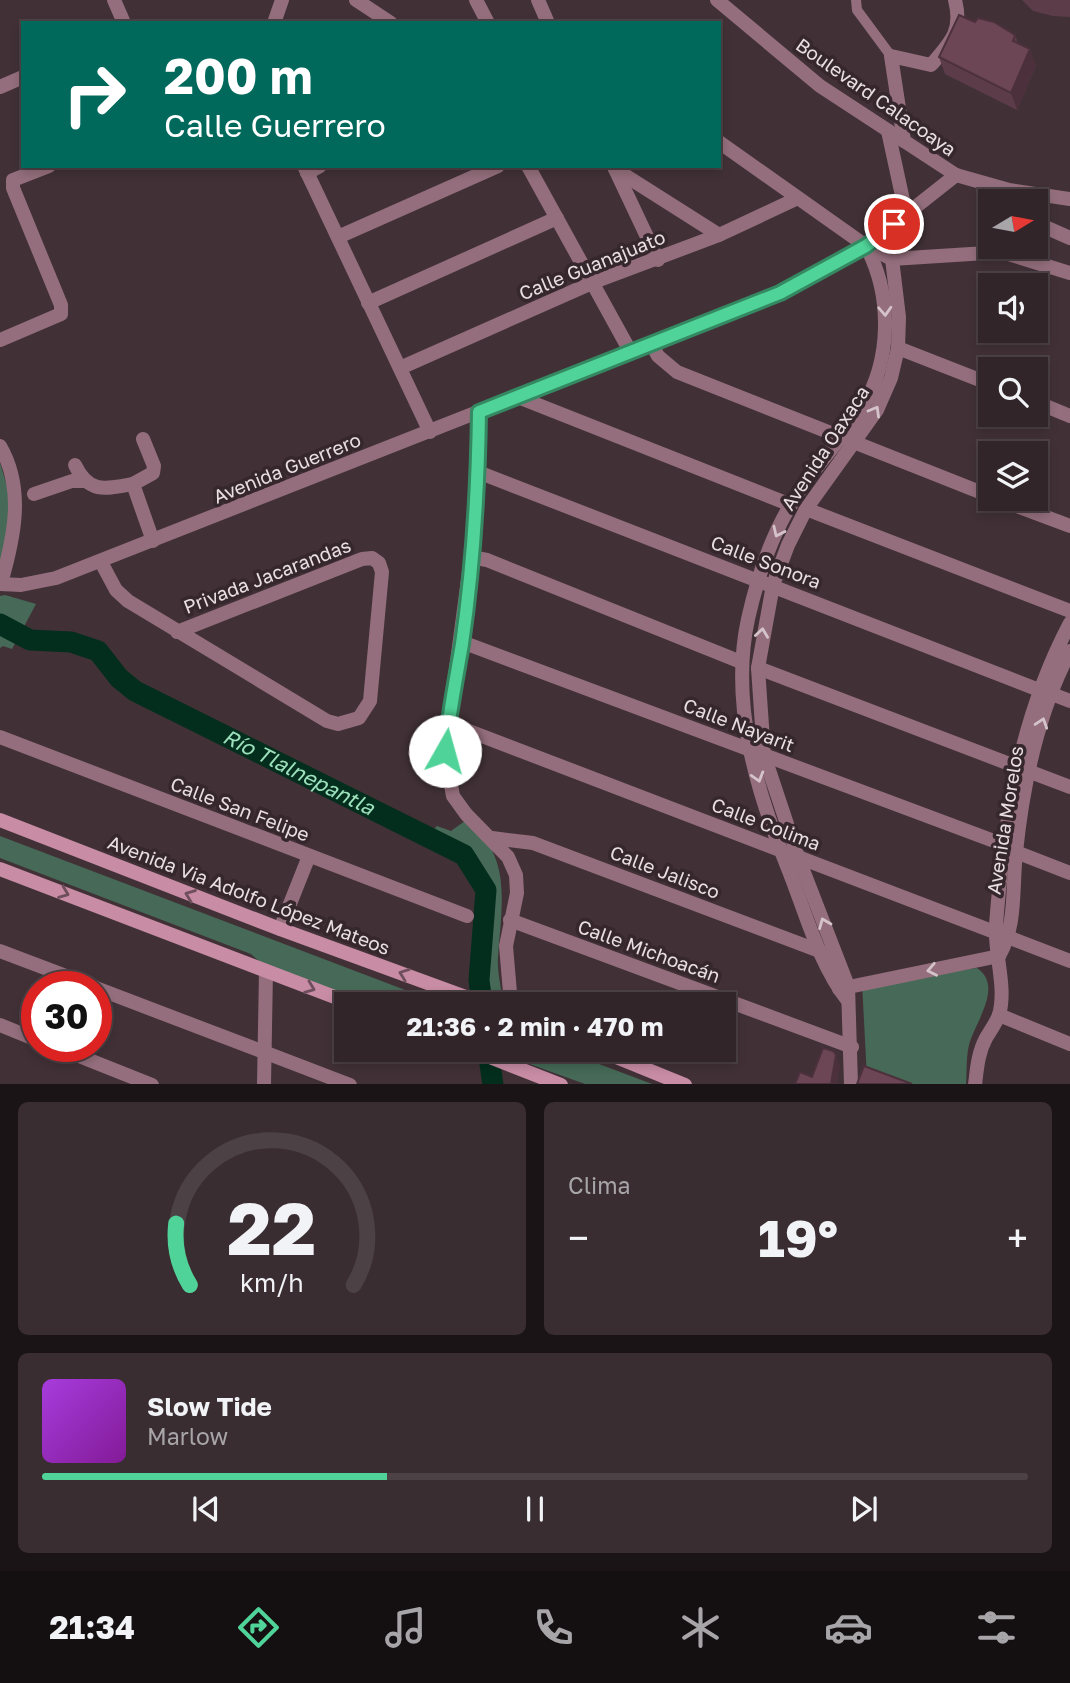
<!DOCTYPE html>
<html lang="es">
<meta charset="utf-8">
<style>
body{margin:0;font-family:"Golos Text",sans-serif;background:#392d31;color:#f1f3f6;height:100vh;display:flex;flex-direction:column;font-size:26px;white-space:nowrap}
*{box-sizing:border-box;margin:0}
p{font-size:23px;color:#a8a5a8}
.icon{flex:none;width:38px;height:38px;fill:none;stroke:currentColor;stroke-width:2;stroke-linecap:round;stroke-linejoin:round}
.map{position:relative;height:1084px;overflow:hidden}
.drawer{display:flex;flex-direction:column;gap:18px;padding:18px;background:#1b1417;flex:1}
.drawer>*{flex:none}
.banner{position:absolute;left:21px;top:21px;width:700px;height:147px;border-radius:0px;box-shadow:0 4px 10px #0003,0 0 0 2px #4c4246;background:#00695c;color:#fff;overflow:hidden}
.needle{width:46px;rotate:80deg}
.buttons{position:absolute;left:978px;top:189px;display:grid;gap:14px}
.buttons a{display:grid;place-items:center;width:70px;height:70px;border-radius:0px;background:#312529;box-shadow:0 4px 10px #0003,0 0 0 2px #4c4246;font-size:35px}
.speed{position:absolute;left:21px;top:971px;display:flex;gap:14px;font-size:35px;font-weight:700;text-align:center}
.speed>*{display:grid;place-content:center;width:91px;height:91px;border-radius:50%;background:#312529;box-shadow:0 4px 10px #0003,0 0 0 2px #4c4246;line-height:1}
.speed .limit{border:10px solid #d22;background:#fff;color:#111}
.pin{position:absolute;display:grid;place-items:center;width:60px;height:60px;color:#fff;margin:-30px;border:4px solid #fff;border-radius:50%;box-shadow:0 2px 7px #0007}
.me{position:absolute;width:77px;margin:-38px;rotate:7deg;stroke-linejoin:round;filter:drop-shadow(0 0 5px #0008)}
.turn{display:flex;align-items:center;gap:24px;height:147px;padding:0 28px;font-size:32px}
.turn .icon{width:91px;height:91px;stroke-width:2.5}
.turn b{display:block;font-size:49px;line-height:60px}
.big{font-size:52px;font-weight:700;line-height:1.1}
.drawer .tile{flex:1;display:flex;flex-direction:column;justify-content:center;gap:10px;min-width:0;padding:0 24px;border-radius:10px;background:#392d31}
.drawer .dial{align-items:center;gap:0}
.dial svg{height:182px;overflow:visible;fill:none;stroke:#4c4246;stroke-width:7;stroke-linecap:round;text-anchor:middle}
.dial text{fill:#f1f3f6;stroke:none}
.song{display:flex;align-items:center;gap:21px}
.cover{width:84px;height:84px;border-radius:10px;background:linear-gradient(135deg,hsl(280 70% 55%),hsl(290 70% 35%))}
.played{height:7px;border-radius:4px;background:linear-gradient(90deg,#50d398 35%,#4c4246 35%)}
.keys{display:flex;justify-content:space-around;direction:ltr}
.heat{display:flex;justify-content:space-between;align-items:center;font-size:38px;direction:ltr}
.drawer .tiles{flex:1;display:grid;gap:18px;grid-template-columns:1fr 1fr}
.tile:last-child{grid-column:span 2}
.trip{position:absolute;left:334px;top:992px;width:402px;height:70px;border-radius:0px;background:#312529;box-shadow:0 4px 10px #0003,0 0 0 2px #4c4246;font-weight:700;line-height:70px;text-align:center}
.menu{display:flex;height:112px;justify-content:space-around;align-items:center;background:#140f10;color:#a8a5a8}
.menu .icon{width:49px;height:49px}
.menu .selected{color:#50d398}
.menu b{font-size:32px;color:#f1f3f6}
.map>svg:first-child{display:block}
.green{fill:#466a57}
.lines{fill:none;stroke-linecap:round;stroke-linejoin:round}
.river{stroke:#032e1d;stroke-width:21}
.pedestrian{stroke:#946e7c;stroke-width:10}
.minor{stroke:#946e7c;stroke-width:14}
.tertiary{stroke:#946e7c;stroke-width:14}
.secondary{stroke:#c88ca4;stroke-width:14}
.wall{fill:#5d3c49}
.shaded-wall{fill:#4c313c}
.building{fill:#6c4655;stroke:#4c313c;stroke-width:2}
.oneway{stroke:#d4c3c9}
.oneway2{stroke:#704f5d}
.route-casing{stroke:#348963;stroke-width:18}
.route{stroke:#50d398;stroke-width:12}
.labels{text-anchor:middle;stroke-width:7;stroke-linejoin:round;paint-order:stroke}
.street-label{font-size:19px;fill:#e9dfe3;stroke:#36272d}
.water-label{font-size:21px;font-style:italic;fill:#9ce1bc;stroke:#36272d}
</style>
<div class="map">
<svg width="1070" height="1085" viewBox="0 0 1070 1085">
<rect width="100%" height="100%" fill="#413137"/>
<g class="green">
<path d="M0,463L11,499L0,576Z"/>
<path d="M5,595L36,604L12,649L3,646L0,648V596Z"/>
<path d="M465,821C514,853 501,908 498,957C497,969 500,983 502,995L487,990L485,983L491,885L473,856L433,830L437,826L451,831Z"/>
<path d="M0,836L442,1004H367L267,968L251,954L0,858Z"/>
<path d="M977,968C1004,986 975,1022 969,1045C966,1057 967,1072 966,1084H882L867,1079L862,982Z"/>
<path d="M491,1050H562L652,1084H585Z"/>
</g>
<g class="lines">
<g class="river">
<path id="s1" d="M0,624L30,640L71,642L98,651L119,678L135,691L464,855L486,890L479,980L482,1004"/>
<path d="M488,1050L493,1085"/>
</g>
<path class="pedestrian" d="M856,0L857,10L891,56"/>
<g class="minor">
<path d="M114,0L124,23"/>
<path d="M356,0L391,23"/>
<path d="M476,0L488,23"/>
<path d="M538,0L548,23"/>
<path d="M274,23L282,0"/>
<path d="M0,87L23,77"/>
<path d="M888,131L906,214"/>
<path d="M904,141L891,56L931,65C951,42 963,31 955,0"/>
<path d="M719,142L866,246L892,259L1002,252L1070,273"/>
<path d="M304,166L430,432"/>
<path d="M528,166L630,351"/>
<path d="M615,169L719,235"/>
<path d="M615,169L658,260"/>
<path d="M307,173L320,166"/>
<path d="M338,237L498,166"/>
<path d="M368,303L557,218"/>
<path d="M0,340L61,314V305L13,188V180L49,166"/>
<path d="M651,343L658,356L677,372L990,496"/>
<path d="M898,348L990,384"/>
<path d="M400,368L594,282L719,235L798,198"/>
<path d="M518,397L791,505"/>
<path d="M1036,402L1070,416"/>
<path d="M479,412L478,472L471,557L445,751L453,796L466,814L508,857L516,875L517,893L506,946L511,1004"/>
<path d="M143,439L154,466L153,473L133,484L153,541"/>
<path d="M0,446C25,489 14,538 1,583"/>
<path d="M75,465C89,494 105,489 133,484"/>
<path d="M478,472L1039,690"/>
<path d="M34,494L72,481H83"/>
<path d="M998,499L1070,526"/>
<path d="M806,509L1070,611"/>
<path d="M471,557L487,560L741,662"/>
<path d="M101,562L116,590L128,601L327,721L338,724L359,718L370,701L382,572L379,563L372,558L362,559L177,632"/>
<path d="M462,642L1002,844"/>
<path d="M758,668L1070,787"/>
<path d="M1052,694L1070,701"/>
<path d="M448,723L1070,961"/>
<path d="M0,737L467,916"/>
<path d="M492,838L533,843L822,952"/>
<path d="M1016,852L1070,873"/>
<path d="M510,920L852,1047"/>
<path d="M280,929L309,856"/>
<path d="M0,951L95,987"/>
<path d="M96,988L350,1085"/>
<path d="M999,1015L1070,1044"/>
<path d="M0,1025L37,1040"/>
<path d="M54,1046L152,1085"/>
</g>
<g class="tertiary">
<path d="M717,0L820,86L956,175L1009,190L1070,199"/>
<path d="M1036,223L1070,238"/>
<path d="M0,584L21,585L56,578L780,293L866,246L956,175"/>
<path d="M999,956C1017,925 1012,887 1016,852C1023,784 1038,712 1070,651"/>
<path d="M839,989L999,956"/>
<path d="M848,1001C818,963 805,910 787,866C756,790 730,702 748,619C757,579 771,536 793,501C813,468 841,441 862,408C892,359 892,295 866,246"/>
<path d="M264,1085L266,971"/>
<path d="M851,1085L848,986L798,857L764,755L758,668L773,585L788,545L806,509L877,410L891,378L898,348L899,317L892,259L883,234"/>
<path d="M975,1085C977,1068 978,1053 986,1038C990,1031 996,1023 999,1015C1007,987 994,954 996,925C1004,819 1020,718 1070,623"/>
</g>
<g class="secondary">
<path d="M0,820L280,929L485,1004"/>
<path d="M0,869L353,1004"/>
<path d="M472,1050L561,1085"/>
<path d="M599,1050L685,1085"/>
</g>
</g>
<g class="wall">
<path d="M1022,0H1070V17L1053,16L1033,11Z"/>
<path d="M975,22L1015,35L1018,43L1036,66L1017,110L945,74L939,57Z"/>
</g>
<g class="shaded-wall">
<path d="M1030,49L1036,66L1017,110L1011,93Z"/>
<path d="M836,1055L840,1067L837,1084H831Z"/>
</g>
<g class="building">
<path d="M959,15L975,22L978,18L994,22L1015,35L1013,41L1030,49L1011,93L939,57Z"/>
<path d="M823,1048L833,1051L836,1055L831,1084H795L800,1072L812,1077Z"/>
<path d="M864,1066L912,1084H857Z"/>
</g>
<defs><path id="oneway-chevron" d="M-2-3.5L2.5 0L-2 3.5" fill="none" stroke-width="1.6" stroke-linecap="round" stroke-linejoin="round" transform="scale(1.75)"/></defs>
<g class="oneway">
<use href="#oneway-chevron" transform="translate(885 311) rotate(87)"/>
<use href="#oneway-chevron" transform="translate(875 411) rotate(-60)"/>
<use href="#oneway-chevron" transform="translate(778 532) rotate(115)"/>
<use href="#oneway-chevron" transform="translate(762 633) rotate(-82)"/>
<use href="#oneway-chevron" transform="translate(1042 723) rotate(-72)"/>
<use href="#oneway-chevron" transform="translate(758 777) rotate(73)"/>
<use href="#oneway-chevron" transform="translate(824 923) rotate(-112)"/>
<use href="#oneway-chevron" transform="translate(932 970) rotate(169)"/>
</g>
<g class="oneway2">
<use href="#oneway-chevron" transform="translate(64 893) rotate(21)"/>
<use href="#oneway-chevron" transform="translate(190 895) rotate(-159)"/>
<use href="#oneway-chevron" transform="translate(404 974) rotate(-160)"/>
<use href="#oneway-chevron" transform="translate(310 988) rotate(21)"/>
</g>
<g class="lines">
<g class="route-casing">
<path id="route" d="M445,751C449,715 456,679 462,644C473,568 478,489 479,412L780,293L866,246L894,224"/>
</g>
<use href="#route" class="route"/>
</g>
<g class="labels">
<g class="street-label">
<text transform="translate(876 97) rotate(35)" y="7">Boulevard Calacoaya</text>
<text transform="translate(592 265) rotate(-22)" y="7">Calle Guanajuato</text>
<text transform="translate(825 448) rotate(-57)" y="7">Avenida Oaxaca</text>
<text transform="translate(287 468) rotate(-22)" y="7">Avenida Guerrero</text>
<text transform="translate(766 562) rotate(21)" y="7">Calle Sonora</text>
<text transform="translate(267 576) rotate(-21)" y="7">Privada Jacarandas</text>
<text transform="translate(739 725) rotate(21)" y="7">Calle Nayarit</text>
<text transform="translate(240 809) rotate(21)" y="7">Calle San Felipe</text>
<text transform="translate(1005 820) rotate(-81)" y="7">Avenida Morelos</text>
<text transform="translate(766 824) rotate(21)" y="7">Calle Colima</text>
<text transform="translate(665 872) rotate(21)" y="7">Calle Jalisco</text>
<text transform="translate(249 895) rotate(21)" y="7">Avenida Via Adolfo López Mateos</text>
<text transform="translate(649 951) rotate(20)" y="7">Calle Michoacán</text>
</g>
<g class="water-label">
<text dy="7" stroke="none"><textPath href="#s1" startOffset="341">Río Tlalnepantla</textPath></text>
</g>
</g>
</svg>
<div class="buttons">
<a><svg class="needle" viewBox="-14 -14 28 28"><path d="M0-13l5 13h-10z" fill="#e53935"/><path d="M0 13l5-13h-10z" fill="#a8a5a8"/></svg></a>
<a><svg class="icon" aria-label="sound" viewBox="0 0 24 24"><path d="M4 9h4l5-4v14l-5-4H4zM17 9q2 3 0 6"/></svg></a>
<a><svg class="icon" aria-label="search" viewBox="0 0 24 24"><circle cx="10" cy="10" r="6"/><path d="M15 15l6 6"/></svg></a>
<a><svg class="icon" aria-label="layers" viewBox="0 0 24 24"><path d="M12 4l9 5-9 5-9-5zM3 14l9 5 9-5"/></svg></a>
</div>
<div class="speed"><div class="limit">30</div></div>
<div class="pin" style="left:894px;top:224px;background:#d93025"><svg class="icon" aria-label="arrive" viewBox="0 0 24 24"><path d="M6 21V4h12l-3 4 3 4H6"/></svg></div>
<svg class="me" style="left:445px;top:751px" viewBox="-20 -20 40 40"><circle r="19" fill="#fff"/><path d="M0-13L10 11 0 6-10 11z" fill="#50d398"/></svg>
<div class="trip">21:36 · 2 min · 470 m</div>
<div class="banner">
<div class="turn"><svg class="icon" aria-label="right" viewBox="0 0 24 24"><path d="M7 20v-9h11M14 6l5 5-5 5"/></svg><div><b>200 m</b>Calle Guerrero</div></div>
</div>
</div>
<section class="drawer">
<div class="tiles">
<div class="tile dial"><svg viewBox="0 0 100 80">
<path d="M14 69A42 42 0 1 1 86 69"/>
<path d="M14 69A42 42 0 0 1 8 42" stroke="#50d398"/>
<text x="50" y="56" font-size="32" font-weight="700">22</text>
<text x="50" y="72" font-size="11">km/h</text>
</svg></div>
<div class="tile"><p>Clima</p>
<div class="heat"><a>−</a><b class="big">19°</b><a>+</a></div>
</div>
<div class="tile">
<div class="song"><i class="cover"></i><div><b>Slow Tide</b><p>Marlow</p></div></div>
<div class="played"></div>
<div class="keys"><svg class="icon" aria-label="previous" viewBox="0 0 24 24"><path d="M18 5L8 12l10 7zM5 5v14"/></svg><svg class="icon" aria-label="pause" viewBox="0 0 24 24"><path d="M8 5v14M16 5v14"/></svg><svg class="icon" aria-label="next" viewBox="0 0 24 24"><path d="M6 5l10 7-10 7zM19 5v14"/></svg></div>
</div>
</div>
</section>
<nav class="menu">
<b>21:34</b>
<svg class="icon selected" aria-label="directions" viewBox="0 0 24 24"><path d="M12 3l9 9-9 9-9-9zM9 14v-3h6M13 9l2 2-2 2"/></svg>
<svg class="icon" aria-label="music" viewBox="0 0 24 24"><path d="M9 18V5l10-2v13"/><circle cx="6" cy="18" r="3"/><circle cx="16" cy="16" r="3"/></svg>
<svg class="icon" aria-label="phone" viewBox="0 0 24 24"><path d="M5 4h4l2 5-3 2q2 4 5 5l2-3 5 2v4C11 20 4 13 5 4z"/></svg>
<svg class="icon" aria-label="climate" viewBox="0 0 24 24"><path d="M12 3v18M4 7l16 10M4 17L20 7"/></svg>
<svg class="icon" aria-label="car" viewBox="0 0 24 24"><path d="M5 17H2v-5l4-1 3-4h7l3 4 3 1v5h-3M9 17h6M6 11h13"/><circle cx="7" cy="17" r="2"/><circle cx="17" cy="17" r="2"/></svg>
<svg class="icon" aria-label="filters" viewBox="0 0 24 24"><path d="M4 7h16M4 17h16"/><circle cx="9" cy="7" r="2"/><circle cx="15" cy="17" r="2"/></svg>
</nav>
